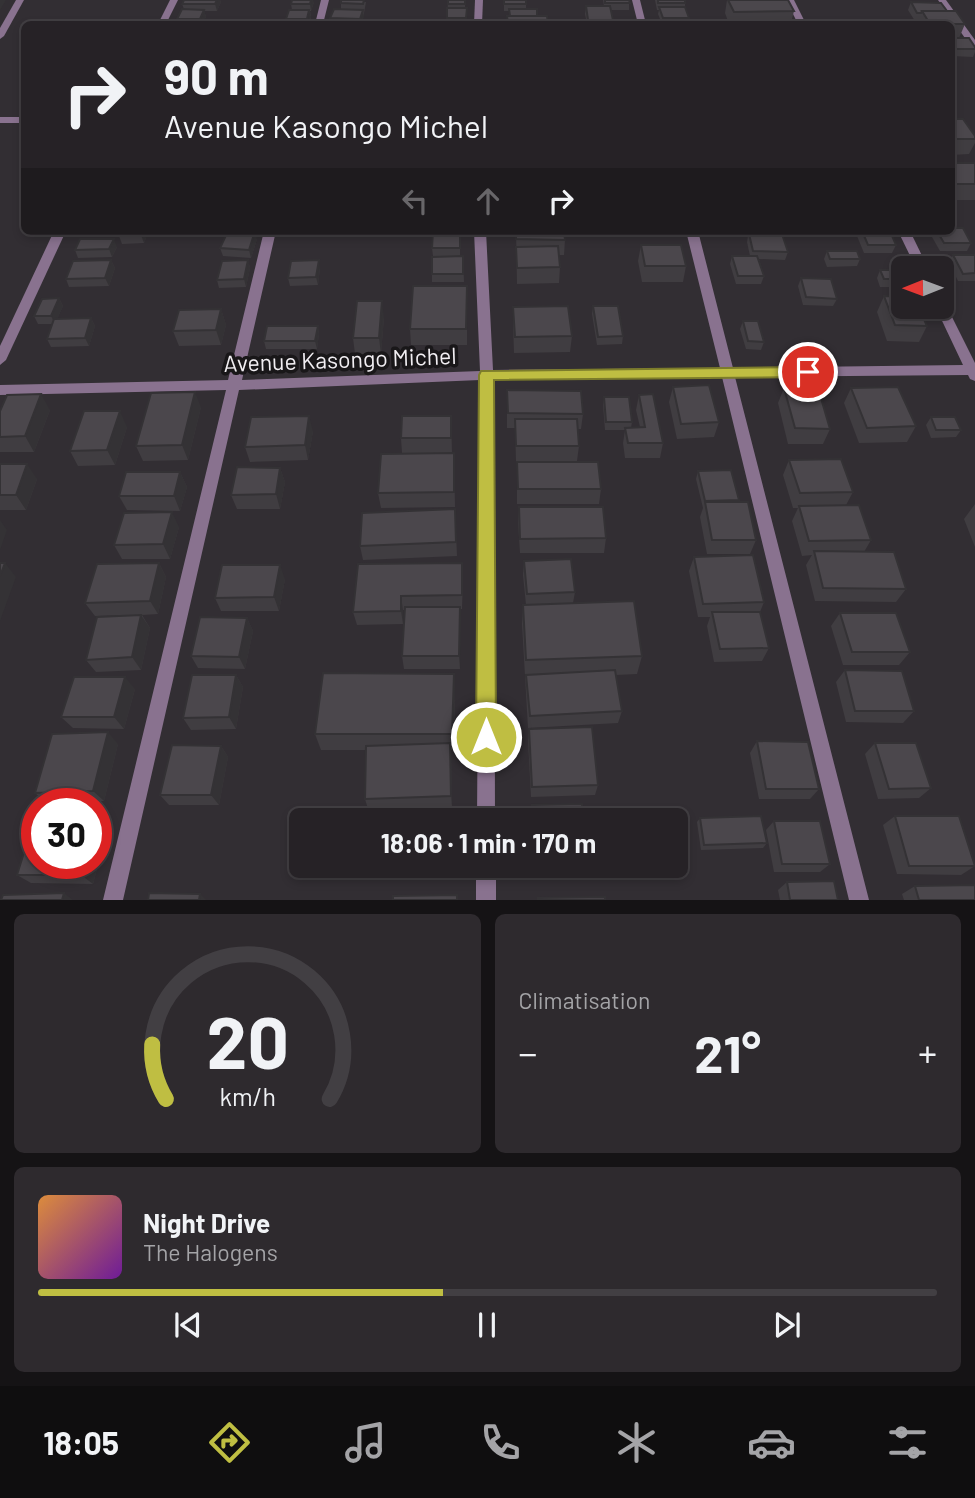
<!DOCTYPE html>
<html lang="fr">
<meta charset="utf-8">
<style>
body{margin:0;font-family:Barlow,sans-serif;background:#2e2a2e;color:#f1f3f6;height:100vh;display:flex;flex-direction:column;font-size:26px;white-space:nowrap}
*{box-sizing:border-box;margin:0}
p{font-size:23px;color:#a4a4a7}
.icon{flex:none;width:38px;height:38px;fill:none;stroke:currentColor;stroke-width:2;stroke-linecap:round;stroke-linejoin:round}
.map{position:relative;height:900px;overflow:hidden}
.side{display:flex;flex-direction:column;gap:14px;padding:14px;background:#151315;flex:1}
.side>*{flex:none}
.top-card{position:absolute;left:21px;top:21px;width:934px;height:214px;border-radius:10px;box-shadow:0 4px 10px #0003,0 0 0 2px #423f43;background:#262226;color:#f1f3f6;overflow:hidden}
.needle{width:46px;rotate:269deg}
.buttons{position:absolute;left:891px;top:256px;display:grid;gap:14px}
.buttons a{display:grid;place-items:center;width:63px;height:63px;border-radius:10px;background:#262226;box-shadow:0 4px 10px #0003,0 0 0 2px #423f43;font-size:35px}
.speed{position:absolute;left:21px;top:788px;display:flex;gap:14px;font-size:35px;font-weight:700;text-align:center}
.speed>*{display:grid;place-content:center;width:91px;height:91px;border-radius:50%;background:#262226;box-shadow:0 4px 10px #0003,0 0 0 2px #423f43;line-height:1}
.speed .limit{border:10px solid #d22;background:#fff;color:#111}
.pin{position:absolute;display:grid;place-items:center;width:60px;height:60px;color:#fff;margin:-30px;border:4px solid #fff;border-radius:50%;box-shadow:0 2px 7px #0007}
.me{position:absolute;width:77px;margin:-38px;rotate:0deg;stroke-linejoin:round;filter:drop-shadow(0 0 5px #0008)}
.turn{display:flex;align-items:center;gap:24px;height:147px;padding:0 28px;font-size:32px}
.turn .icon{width:91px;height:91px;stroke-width:2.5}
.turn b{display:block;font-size:49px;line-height:60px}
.lanes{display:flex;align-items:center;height:66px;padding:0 28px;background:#0003;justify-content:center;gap:35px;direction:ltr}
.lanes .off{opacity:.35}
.big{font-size:52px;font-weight:700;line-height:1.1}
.side .widget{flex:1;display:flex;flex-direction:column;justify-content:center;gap:10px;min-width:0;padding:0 24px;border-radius:10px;background:#2e2a2e}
.side .dial{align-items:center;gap:0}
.dial svg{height:182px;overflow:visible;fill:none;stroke:#423f43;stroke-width:7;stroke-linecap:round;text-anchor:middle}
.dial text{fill:#f1f3f6;stroke:none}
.song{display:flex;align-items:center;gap:21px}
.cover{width:84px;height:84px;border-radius:10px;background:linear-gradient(135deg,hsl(30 70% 55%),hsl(280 70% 35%))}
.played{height:7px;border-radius:4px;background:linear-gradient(90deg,#bfbe42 45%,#423f43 45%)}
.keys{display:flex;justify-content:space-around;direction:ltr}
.heat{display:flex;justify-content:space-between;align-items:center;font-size:38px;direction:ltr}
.side .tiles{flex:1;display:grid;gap:14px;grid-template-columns:1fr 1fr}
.widget:last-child{grid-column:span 2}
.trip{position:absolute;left:289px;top:808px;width:399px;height:70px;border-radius:10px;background:#262226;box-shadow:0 4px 10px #0003,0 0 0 2px #423f43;font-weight:700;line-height:70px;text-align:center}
.menu{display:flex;height:112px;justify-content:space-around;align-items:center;background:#0f0e0f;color:#a4a4a7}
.menu .icon{width:49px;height:49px}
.menu .selected{color:#bfbe42}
.menu b{font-size:32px;color:#f1f3f6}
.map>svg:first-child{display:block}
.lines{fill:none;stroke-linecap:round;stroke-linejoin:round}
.minor{fill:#89728f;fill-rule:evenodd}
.wall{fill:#403d41}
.shaded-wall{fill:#343235}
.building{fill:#4b474c;stroke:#343235;stroke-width:2}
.route{fill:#bfbe42;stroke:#7c7c2b;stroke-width:2}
.labels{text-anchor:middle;stroke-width:7;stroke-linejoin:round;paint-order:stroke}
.street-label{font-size:23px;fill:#f2eff3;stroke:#191719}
</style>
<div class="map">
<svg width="975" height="900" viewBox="0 0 975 900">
<rect width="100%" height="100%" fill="#322e33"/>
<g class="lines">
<g class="minor">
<path d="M16,0H24L4,36L0,39V28Z"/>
<path d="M170,0H178L166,24H158Z"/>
<path d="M321,0H329L323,24H315Z"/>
<path d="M475,0H483L482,24H474Z"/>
<path d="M632,0H640L646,24H638Z"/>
<path d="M786,0H794L806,24H798Z"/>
<path d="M938,0H946L975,40V49L972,48Z"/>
<rect x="0" y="117" width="24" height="6"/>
<path d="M54,231H66L6,360L0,365V346Z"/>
<path d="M264,231H276L242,380L480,371L474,231H486L493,370L720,368L686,231H698L733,368L963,365L935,306H942V302L945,303L975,363V381L970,379L968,375L735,377L869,900H849L722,377L494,380L495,821H477L480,380L239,390L123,900H103L226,390L0,395V385L228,380Z"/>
<path d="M898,231H910L928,268H916Z"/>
<rect x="476" y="866" width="20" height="34"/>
</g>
</g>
<g class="wall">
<path d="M184,0H220L221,2L217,11H204L206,17L202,24H179L177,19L184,9L182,4Z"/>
<path d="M448,0H465V8H467L466,24H447Z"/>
<path d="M504,0H526V9L537,16L548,24H507V16H509V11H504Z"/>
<path d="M603,0H629V10H611L613,20L612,24H587L585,14L586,6H604Z"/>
<path d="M655,0H685V7L689,18L688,24H690H662L658,14L659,10H657Z"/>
<path d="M727,0H788L794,11L791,23L792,24H729L725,13Z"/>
<path d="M314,2L311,11H310L311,17L309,24H287L286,19L292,10L291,4Z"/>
<path d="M366,2L362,24H331L330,18L341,9V3Z"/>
<path d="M911,2L947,11L965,24L959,38L975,47V52L973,57L952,56V24H917L918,21H915L908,10Z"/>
<path d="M952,119L975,136V143L969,154L952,155Z"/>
<rect x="952" y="163" width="23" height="37"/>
<path d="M121,231H146L147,235L144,243L122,244L119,236Z"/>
<path d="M460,231V256H433L432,248Z"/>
<path d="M516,231H564L565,240L564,255H559L560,267L559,283L517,284Z"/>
<path d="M747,231H774L773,234L788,252L785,260L759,259L764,276L761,284H736L730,264L732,256H750L747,242L748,236Z"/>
<path d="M859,231H890L896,245L892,253H864L857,236Z"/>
<path d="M935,231H952L971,243L967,251H940L932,237Z"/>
<path d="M257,239L251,258L223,256L220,248Z"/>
<path d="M641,245L686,266L683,282H642L638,261Z"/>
<path d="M117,247L112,257L78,258L75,250Z"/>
<path d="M827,251L860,259L857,266L827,267L824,259Z"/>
<path d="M953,255H975V281H958L949,263Z"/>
<path d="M463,256L464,282H432V274Z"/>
<path d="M111,260L115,268L109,286L69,287L66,279Z"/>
<path d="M248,260L250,268L246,287L219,288L217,280Z"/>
<path d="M320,268L318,285L290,286L288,278Z"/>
<path d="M880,270H903V287H880L877,278Z"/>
<path d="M801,278L837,299L833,306L803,305L798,286Z"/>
<path d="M467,286V345H411L410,329Z"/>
<path d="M884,296L927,326L919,342L887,341L877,312Z"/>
<path d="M59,298L63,306L57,319L91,318L95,326L89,346L51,347L47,339L52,324H38L34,316Z"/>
<path d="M593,306L623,336L622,344L597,345L592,314Z"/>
<path d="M513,307L572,336L570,352L514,353L513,323Z"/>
<path d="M221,309L226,325L221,345L179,346L173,331Z"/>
<path d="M384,317L381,354H355L353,338Z"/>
<path d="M743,321L764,342L761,350L746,349L740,329Z"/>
<path d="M318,326L319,334L317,349H266L264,341Z"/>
<path d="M673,387L719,422L714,437L677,439L669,402Z"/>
<path d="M784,388L830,429L823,444H788L778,403Z"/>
<path d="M851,388L916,426L907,442L859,443L844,403Z"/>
<path d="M507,390L583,414L581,429H578L579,446L577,461H516L515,428H507Z"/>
<path d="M639,395L663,443L660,458H625L623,443L625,430H605L603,405L604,397L632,422L631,428L640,427L636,410Z"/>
<path d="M201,407L188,460L143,461L136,446Z"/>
<path d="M50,410L34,452H0V411Z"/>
<path d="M451,416L452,453H402L401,438Z"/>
<path d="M931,417L961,430L956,437L931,438L926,425Z"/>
<path d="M127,427L115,465L78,466L70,451Z"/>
<path d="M313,431L308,460L250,462L245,447Z"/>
<path d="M454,453L455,507L381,508L378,493Z"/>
<path d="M789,460L853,492L846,505L871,540L864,552L906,589L896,602L815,601L806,565L812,555L802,556L792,521L798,508H793L783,475Z"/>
<path d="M517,462L601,489L599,504H517Z"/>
<path d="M0,464L37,479L26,510H0Z"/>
<path d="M280,468L285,482L280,509H237L231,495Z"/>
<path d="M698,471L739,500L738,502L756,540L750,554H707L700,517L703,508L696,479Z"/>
<path d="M180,472L187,487L180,511L127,510L119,496Z"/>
<path d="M975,504V547L964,519Z"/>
<path d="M519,507L606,538L604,553H520L518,522Z"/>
<path d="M455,509L457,556L363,560L360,546Z"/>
<path d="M179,527L170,559H122L114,545Z"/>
<path d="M694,557L764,602L760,612L769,648L762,661L714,662L707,626L710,617H698L689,571Z"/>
<path d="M524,561L575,592L573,603L642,656L637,674L616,675L622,711L618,723L528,728L522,624L523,605H526L523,575Z"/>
<path d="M159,563L166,577L158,614L142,615L150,628L141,670L96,672L86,660L133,615L95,616L85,603Z"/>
<path d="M463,577L462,609H460V669H404L402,656L405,610H403V624L357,625L353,612Z"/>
<path d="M285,579L279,611H221L215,598Z"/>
<path d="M840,613L910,652L899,665H843L831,626Z"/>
<path d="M247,618L253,631L245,669L198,668L191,656Z"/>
<path d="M845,670L914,711L903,723L846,722L836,682Z"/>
<path d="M454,674L455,691L454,750H451L452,806L368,809L365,799L366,750H321L315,734Z"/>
<path d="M236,675L243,687L236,729L191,730L183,718Z"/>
<path d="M135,689L124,729L73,728L61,717Z"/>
<path d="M529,729L598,785L595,795L531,797L528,740Z"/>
<path d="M757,741L819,789L810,799H759L750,753Z"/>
<path d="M875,743L931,788L919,798L878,799L865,754Z"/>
<path d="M118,744L104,801L47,803L35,793Z"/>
<path d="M221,746L228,757L219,805H169L160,795Z"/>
<path d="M895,816L975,866L961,875L897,874L883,825Z"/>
<path d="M700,818L767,843L763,848L701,850L697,822Z"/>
<path d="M774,821L830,864L820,872H774L766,830Z"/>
<path d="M109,824L93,884L31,883L17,875Z"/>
<path d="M461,866V877L397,879L394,871Z"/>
<path d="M532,866H586L584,873L533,872Z"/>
<path d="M787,882L838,900H780L778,890Z"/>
<path d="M915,886L975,900H904L902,894Z"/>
</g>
<g class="shaded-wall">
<path d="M0,0H6L0,10Z"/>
<path d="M217,0H220L221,2L217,11L215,4Z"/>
<path d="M311,0H313L314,2L311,11L310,4Z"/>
<path d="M204,10L206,17L202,24H201L200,19Z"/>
<path d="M309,10L311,17L308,24L307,19Z"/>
<path d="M363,10L364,17L361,24L360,19Z"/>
<path d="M143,231H146L147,235L144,243L141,235Z"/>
<path d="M255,231L257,239L251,258L249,250Z"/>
<path d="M114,239L117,247L112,257L109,249Z"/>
<path d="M111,260L115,268L109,286L105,278Z"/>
<path d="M248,260L250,268L246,287L244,279Z"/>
<path d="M319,260L320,268L318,285L316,277Z"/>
<path d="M59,298L63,306L55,324L51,316Z"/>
<path d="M382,301L384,317L381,354L379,338Z"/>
<path d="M221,309L226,325L221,345L216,330Z"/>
<path d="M91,318L95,326L89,346L85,338Z"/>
<path d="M318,326L319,334L317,349L315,341Z"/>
<path d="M195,392L201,407L188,460L182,445Z"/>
<path d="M41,394L50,410L34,452L25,436Z"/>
<path d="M120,411L127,427L115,465L107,450Z"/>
<path d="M309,416L313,431L308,460L305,445Z"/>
<path d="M27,464L37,479L26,510L16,495Z"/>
<path d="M280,468L285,482L280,509L276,494Z"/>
<path d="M180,472L187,487L180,511L174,496Z"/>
<path d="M172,512L179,527L170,559L163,544Z"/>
<path d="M0,520L7,530L0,550Z"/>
<path d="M5,563L16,577L0,621V576Z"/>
<path d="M159,563L166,577L158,614L150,601Z"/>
<path d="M280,565L285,579L279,611L274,597Z"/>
<path d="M401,596L403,610V624L401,611Z"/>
<path d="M460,607L461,620L460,669L459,656Z"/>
<path d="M141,615L150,628L141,670L132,657Z"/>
<path d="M247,618L253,631L245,669L239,657Z"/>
<path d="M454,674L455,691L454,750L452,734Z"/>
<path d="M236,675L243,687L236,729L229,717Z"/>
<path d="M125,677L135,689L124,729L114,717Z"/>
<path d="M108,732L118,744L104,801L93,791Z"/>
<path d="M450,743L451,754L452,806L451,796Z"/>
<path d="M221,746L228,757L219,805L211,795Z"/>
<path d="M98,814L109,824L93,884L81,875L85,863H96V822Z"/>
<path d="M64,893L73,900H62Z"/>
<path d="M200,894L206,900H199Z"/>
</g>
<g class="building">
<path d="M184,0H217L215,4H182Z"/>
<path d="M292,0H311L310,4H291Z"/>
<path d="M341,0H364L363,4L341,3Z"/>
<rect x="448" y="0" width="17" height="4"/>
<rect x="504" y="0" width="22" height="4"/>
<path d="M605,0H629L630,3H605Z"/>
<rect x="658" y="0" width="27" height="3"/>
<path d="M728,0H788L794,11L734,12Z"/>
<path d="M911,2L941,3L947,11H922L921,13H917Z"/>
<path d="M586,6H610L613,20H588Z"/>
<path d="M659,7H685L689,18H663Z"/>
<path d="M447,8H467L466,18H447Z"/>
<path d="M182,9L204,10L200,19H177Z"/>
<path d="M334,9L363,10L360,19L330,18Z"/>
<path d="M509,9H537V16H510Z"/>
<path d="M289,10H309L307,19H286Z"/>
<path d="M922,11H956L965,24H930Z"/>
<path d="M507,16H547L548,24H508Z"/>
<path d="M768,21H790L792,24H769Z"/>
<path d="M99,22L97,24H51L52,23Z"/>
<rect x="337" y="23" width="22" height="1"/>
<path d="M952,38H969L975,47V49H953Z"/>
<path d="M952,119H963L975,136V139H952Z"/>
<rect x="952" y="163" width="23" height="21"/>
<path d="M952,228H963L971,243H944L937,231H952Z"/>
<path d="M121,231H143L141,235L119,236Z"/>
<path d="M228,231H255L249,250L220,248Z"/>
<path d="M433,231H460V248H432Z"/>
<path d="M516,231H564L565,240L516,239Z"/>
<path d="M862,231H890L896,245H868Z"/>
<path d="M749,234H782L788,252L753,251Z"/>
<path d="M80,239H114L109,249L75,250Z"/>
<path d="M641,245H681L686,266H645Z"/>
<path d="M558,246L560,267L517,268L516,247Z"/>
<path d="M827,251H857L860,259H830Z"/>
<path d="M953,255H975V273L963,274Z"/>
<path d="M463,256V274H432V257Z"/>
<path d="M732,256H757L764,276H738Z"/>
<path d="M111,260L105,278L66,279L73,261Z"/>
<path d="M248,260L244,279L217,280L222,261Z"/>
<path d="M319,260L316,277L288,278L291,261Z"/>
<path d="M880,270H903V279H884Z"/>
<path d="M801,278L831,279L837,299L806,297Z"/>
<path d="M413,286H467L466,329H410Z"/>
<path d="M884,296L903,297V306H918L927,326L895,325Z"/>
<path d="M59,298L51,316H34L42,299Z"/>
<path d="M357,301H382L379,338H353Z"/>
<path d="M568,306L572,336L515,337L513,307Z"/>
<path d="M593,306H618L623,336L598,337Z"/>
<path d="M221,309L216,330L173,331L179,310Z"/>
<path d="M91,318L85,338L47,339L54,319Z"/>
<path d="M743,321H758L764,342L748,341Z"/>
<path d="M267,326H318L315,341H264Z"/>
<path d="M709,385L719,422L681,424L673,387Z"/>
<path d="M898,387L916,426L867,428L851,388Z"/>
<path d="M784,388H818L830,429L795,428Z"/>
<path d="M507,390L581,391L583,414L508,413Z"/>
<path d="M195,392L182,445L136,446L151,393Z"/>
<path d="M41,394L25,436L0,437V411L7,395Z"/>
<path d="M653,394L663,443H628L625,428L645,427L639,395Z"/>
<path d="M604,397H629L632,422H606Z"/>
<path d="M84,411H120L107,450L70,451Z"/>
<path d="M309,416L305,445L245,447L251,417Z"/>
<path d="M402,416H451V438H401Z"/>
<path d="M931,417H955L961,430H936Z"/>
<path d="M515,419H577L579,446H516Z"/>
<path d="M454,453V492L378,493L381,454Z"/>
<path d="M841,459L853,492L800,493L789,460Z"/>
<path d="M517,462H598L601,489H518Z"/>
<path d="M0,464H27L16,495H0Z"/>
<path d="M237,467L280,468L276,494L231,495Z"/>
<path d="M731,470L739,500L705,501L698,471Z"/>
<path d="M126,472H180L174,496H119Z"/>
<path d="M705,502H748L756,540H712Z"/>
<path d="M859,505L871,540L809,541L799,506Z"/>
<path d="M519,507H603L606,538L520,539Z"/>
<path d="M455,509L456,542L360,546L362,513Z"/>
<path d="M172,512L163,544L114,545L124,513Z"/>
<path d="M814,551L894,552L906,589L823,588Z"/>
<path d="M753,555L764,602L703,604L694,557Z"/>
<path d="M571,559L575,592L527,594L524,561Z"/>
<path d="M0,563H5L0,576Z"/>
<path d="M159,563L150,601L85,603L97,564Z"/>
<path d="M462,563V595L401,596V611L353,612L358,564Z"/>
<path d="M222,565H280L274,597L215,598Z"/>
<path d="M634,601L642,656L526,660L523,605Z"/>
<path d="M405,607H460L459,656H402Z"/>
<path d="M712,612H760L769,648L720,649Z"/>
<path d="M840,613H896L910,652H852Z"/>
<path d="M141,615L132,657L86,660L97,617Z"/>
<path d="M200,617L247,618L239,657L191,656Z"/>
<path d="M615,670L622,711L530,716L526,675Z"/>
<path d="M845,670L902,671L914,711H855Z"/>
<path d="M323,673L454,674L452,734H315Z"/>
<path d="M192,675H236L229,717L183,718Z"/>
<path d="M74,677H125L114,717H61Z"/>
<path d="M592,727L598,785L532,787L529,729Z"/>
<path d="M108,732L93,791L35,793L52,734Z"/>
<path d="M757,741L808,742L819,789H766Z"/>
<path d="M450,743L451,796L365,799L366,746Z"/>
<path d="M875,743H916L931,788L889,789Z"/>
<path d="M172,745L221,746L211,795H160Z"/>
<path d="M582,804L583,821H532V805Z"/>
<path d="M460,811V821H396V813Z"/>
<path d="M36,814L37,863H85L81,875H17Z"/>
<path d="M761,816L767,843L704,845L700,818Z"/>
<path d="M895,816H959L975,866H909Z"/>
<path d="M774,821H820L830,864H782Z"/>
<path d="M394,866H460V869L394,871Z"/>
<path d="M834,881L838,900H790L787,882Z"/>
<path d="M975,885V900H919L915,886Z"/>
<path d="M64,893L62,900H1L3,895Z"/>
<path d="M149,893L200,894L199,900H148Z"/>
<path d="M457,895V900H393V896Z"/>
<path d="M605,897V900H538V898Z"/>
</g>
<path class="route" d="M808,367L815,372L808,377L494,380L496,737L493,744L486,747L479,744L476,737L479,375L481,371Z"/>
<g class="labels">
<g class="street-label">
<text transform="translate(340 360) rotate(-2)" y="8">Avenue Kasongo Michel</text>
</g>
</g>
</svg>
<div class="buttons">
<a><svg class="needle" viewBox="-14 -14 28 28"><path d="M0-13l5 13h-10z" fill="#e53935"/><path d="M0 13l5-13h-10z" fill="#a4a4a7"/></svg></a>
</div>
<div class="speed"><div class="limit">30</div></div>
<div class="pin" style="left:808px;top:372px;background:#d93025"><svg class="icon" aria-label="arrive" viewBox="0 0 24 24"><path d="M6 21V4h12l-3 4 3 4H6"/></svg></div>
<svg class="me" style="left:486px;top:737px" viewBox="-20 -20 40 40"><circle r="17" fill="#bfbe42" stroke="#fff" stroke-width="3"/><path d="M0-11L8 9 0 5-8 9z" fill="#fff"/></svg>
<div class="trip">18:06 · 1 min · 170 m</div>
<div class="top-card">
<div class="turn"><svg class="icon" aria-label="right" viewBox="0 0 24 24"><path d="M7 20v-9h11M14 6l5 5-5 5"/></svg><div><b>90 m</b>Avenue Kasongo Michel</div></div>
<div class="lanes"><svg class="icon off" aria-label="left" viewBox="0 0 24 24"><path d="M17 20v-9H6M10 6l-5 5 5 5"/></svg><svg class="icon off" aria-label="ahead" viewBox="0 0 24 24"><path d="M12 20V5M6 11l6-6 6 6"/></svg><svg class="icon" aria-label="right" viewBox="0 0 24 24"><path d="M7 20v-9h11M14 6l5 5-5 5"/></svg></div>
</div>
</div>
<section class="side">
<div class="tiles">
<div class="widget dial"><svg viewBox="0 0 100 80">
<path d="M14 69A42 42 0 1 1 86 69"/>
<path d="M14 69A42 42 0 0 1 8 45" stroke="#bfbe42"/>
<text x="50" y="56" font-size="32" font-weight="700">20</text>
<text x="50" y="72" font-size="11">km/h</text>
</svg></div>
<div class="widget"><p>Climatisation</p>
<div class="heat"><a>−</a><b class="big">21°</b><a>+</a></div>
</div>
<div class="widget">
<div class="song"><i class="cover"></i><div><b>Night Drive</b><p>The Halogens</p></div></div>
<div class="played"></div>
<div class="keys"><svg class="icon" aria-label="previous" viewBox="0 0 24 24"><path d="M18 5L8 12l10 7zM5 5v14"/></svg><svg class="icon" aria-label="pause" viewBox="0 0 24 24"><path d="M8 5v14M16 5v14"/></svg><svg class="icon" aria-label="next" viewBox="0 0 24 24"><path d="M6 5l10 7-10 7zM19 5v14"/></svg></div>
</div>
</div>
</section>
<nav class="menu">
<b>18:05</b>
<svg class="icon selected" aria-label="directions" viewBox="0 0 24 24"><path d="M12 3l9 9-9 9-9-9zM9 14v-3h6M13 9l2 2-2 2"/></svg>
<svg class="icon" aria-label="music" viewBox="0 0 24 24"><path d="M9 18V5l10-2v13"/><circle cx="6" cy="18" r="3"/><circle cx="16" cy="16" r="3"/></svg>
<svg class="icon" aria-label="phone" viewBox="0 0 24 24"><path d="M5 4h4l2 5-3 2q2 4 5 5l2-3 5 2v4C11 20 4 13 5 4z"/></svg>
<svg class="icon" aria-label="climate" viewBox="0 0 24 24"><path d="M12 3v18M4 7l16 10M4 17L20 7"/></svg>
<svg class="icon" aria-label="car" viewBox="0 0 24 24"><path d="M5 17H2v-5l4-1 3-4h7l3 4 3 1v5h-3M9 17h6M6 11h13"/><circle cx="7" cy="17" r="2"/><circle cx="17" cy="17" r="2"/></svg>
<svg class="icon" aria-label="filters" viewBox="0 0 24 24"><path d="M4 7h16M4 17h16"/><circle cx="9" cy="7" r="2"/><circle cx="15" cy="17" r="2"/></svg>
</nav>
